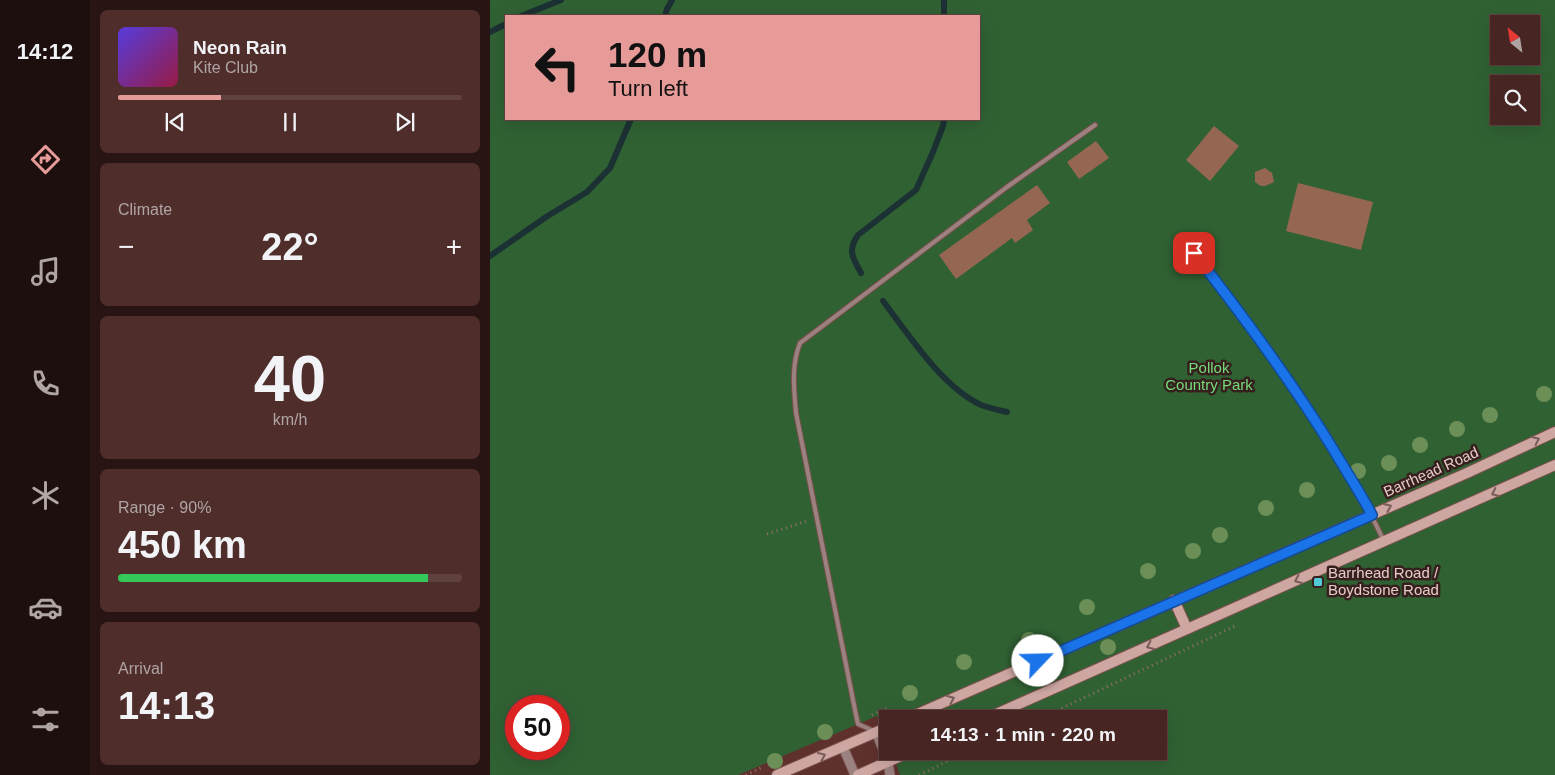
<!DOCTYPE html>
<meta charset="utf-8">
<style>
body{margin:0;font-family:Helvetica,sans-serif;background:#4e2d2a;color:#f1f3f6;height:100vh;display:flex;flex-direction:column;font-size:19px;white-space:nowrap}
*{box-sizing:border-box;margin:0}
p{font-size:16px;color:#b0a5a5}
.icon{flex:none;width:28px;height:28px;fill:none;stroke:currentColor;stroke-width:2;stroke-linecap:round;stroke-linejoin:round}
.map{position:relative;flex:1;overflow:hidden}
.panel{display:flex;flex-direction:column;gap:10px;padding:10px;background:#271413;width:400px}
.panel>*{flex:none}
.hud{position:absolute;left:15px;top:15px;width:475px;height:105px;border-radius:0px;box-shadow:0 5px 20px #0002,0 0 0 1px #5f4240;background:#e69b98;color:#111;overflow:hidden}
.needle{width:32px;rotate:330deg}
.fabs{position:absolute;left:1000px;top:15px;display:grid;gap:10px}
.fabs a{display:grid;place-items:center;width:50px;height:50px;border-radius:0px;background:#472522;box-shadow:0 5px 20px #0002,0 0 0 1px #5f4240;font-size:25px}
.speed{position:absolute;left:15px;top:695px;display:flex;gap:10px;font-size:25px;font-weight:700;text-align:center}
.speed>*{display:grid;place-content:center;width:65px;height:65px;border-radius:50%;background:#472522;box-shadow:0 5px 20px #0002,0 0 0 1px #5f4240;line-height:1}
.speed .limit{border:8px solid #d22;background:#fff;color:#111}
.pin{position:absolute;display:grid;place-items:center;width:42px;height:42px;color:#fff;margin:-21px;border-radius:10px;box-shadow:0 2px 8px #0006}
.me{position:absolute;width:55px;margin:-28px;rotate:66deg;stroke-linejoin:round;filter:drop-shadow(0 0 4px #0008)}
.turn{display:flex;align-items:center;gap:18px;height:105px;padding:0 20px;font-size:22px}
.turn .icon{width:65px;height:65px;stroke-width:2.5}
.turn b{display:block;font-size:35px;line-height:42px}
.big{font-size:38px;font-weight:600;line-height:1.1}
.panel .widget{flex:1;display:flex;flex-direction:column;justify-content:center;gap:8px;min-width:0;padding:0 18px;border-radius:8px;background:#4e2d2a}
.panel .dial{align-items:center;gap:0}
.dial b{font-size:65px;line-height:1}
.song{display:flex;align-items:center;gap:15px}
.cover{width:60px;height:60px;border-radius:8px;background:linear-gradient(135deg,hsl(250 70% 55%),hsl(340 70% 35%))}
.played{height:5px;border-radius:2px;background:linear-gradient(90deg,#e69b98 30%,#5f4240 30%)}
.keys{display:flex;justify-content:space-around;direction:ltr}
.heat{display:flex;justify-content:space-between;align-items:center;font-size:28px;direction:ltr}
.charge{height:8px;border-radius:4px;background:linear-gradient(90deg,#34c759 90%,#5f4240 0)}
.trip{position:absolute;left:389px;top:710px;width:288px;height:50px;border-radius:0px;background:#472522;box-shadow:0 5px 20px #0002,0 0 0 1px #5f4240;font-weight:600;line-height:50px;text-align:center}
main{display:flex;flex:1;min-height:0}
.menu{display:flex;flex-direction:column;width:90px;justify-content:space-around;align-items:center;background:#1c0f0e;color:#b0a5a5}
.menu .icon{width:35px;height:35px}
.menu .on{color:#e69b98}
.menu b{font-size:22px;color:#f1f3f6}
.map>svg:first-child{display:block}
.green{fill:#306133;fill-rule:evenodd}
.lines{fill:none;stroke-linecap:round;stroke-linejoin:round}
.stream{stroke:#1c3133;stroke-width:6}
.building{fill:#956752}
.service-casing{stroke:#7a504c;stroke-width:6}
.tertiary-casing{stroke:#7a504c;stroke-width:11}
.secondary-casing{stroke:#7a504c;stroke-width:12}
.path{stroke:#97706c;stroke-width:3;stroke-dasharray:1 4;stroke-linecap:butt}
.service{stroke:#9b8280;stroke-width:4}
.tertiary{stroke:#9b8280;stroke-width:9}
.secondary{stroke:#cea7a3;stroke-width:10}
.tree{fill:#6b8f57}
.oneway{stroke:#7a5d5a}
.route-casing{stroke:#114b97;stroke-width:12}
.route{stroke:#1a73e8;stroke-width:9}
.poi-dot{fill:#52cbd8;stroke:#36201e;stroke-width:2}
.labels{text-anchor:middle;stroke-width:5;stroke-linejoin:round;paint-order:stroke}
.park-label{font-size:15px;fill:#75dc7a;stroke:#36201e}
.street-label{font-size:15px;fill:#e8cbc8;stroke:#36201e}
.poi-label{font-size:15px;fill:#e8cbc8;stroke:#36201e;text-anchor:start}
</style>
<main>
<nav class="menu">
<b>14:12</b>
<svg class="icon on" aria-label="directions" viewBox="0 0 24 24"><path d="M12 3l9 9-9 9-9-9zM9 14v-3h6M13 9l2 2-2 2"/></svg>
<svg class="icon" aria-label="music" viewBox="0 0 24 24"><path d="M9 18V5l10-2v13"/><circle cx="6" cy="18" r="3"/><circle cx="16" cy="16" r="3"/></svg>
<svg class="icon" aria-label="phone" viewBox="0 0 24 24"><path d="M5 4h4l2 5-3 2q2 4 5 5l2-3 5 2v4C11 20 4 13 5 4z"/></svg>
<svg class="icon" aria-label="climate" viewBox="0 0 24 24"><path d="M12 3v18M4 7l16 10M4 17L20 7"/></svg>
<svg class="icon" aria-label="car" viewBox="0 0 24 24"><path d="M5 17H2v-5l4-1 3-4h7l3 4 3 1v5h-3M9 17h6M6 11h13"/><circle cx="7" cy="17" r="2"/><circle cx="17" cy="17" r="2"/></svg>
<svg class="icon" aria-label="filters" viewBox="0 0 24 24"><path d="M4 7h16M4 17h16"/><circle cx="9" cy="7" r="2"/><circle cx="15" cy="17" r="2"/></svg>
</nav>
<section class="panel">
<div class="widget">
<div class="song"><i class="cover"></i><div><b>Neon Rain</b><p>Kite Club</p></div></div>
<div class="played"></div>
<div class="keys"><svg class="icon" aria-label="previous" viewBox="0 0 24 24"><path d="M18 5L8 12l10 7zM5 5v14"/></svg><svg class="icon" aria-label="pause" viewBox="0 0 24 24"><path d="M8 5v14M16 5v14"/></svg><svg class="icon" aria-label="next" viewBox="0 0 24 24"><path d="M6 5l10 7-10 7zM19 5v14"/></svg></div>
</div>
<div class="widget"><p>Climate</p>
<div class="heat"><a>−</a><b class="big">22°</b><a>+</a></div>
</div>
<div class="widget dial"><b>40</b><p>km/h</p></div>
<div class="widget"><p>Range · 90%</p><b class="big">450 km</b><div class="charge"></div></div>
<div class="widget"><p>Arrival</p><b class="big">14:13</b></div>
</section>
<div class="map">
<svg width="1065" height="775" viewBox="0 0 1065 775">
<rect width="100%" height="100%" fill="#5f312d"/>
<path class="green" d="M0,0H1065V775H410L402,751H668V719H398L397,740L387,716L248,775H0ZM16,16H489V119H16ZM1009,24H1041V56H1009ZM1009,84H1041V116H1009ZM26,706H69V749H26Z"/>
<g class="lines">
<g class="stream">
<path d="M454,0V16"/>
<path d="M31,16L71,0"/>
<path d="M175,16L177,9L182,0"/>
<path d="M0,32L16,24"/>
<path d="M0,256L56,217L97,192L120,168L141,119"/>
<path d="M371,273C363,258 357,251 368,235L426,190L443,152L453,126L454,119"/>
<path d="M393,301C419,335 452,387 491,405C499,408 508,410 517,412"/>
</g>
</g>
<g class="building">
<path d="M724,126L749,146L720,181L696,160Z"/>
<path d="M606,141L619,158L589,179L577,162Z"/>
<path d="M775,168L782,173L784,182L775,186H771L765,182V172Z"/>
<path d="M808,183L883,202L871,250L796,231Z"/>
<path d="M547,185L560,203L537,220L543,230L525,243L522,238L466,279L449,255Z"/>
</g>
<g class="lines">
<g class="service-casing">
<g id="service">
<path d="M704,253C774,344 844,437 894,541"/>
<path d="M384,731L368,724L366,715L306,413C304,389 301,366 310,343L517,187L605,125"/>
</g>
</g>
<g class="tertiary-casing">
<g id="tertiary">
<path d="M386,732L398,762L400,775"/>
<path d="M353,747L365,775"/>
</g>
</g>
<g class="secondary-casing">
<g id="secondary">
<path d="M684,600L697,629"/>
<path d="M416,719L977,473L1065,432"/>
<path d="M495,719L1065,465"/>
<path d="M287,775L398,727"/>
<path d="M368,775L422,751"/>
</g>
</g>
<g class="path">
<path d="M277,534L317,521"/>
<path d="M382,715L396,708"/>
<path d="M549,719L745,626"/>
<path d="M256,775L273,767"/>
<path d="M429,775L479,751"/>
</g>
<use href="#service" class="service"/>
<use href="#tertiary" class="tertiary"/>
<use href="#secondary" class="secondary"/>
</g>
<g class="tree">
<circle cx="1054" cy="394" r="8"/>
<circle cx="1000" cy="415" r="8"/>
<circle cx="967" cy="429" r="8"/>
<circle cx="930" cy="445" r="8"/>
<circle cx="899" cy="463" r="8"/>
<circle cx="868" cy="471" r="8"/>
<circle cx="817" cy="490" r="8"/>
<circle cx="776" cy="508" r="8"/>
<circle cx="730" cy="535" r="8"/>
<circle cx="703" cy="551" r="8"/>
<circle cx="658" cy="571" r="8"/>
<circle cx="597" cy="607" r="8"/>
<circle cx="539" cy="640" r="8"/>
<circle cx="618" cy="647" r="8"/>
<circle cx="474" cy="662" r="8"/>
<circle cx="420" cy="693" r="8"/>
<circle cx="335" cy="732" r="8"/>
<circle cx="285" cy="761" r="8"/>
</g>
<defs><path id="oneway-chevron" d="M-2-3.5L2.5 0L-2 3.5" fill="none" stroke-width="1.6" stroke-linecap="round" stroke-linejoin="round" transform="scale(1.25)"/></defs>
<g class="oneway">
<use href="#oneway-chevron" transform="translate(1046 440) rotate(-25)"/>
<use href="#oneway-chevron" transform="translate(1005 493) rotate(155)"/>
<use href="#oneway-chevron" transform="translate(898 507) rotate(-23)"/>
<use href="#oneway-chevron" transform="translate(808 580) rotate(156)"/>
<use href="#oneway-chevron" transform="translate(660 646) rotate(156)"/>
<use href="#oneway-chevron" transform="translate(461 699) rotate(-24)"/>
<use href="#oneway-chevron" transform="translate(332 756) rotate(-23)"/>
</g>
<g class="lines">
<g class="route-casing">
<path id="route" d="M548,661L882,515C870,492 856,471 843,449C801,380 754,317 704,253"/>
</g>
<use href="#route" class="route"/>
</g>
<rect class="poi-dot" x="823" y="577" width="10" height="10" rx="2.5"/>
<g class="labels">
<g class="park-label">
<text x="719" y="373">Pollok<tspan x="719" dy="17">Country Park</tspan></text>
</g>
<g class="street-label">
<text transform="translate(941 472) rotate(-24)" y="5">Barrhead Road</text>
</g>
<g class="poi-label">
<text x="838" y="578">Barrhead Road /<tspan x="838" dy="17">Boydstone Road</tspan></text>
</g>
</g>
</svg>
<div class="fabs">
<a><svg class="needle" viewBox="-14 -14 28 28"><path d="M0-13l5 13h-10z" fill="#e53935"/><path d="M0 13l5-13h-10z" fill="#b0a5a5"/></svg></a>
<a><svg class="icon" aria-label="search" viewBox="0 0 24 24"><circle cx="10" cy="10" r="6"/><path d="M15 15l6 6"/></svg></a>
</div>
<div class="speed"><div class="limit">50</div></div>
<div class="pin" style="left:704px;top:253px;background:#d93025"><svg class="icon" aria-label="arrive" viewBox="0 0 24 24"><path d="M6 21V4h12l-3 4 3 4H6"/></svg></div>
<svg class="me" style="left:548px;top:661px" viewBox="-20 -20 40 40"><circle r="19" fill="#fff"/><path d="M0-13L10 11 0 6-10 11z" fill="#1a73e8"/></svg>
<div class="trip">14:13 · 1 min · 220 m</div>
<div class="hud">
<div class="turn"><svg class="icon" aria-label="left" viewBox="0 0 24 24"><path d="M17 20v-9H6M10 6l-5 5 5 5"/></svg><div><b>120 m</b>Turn left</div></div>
</div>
</div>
</main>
